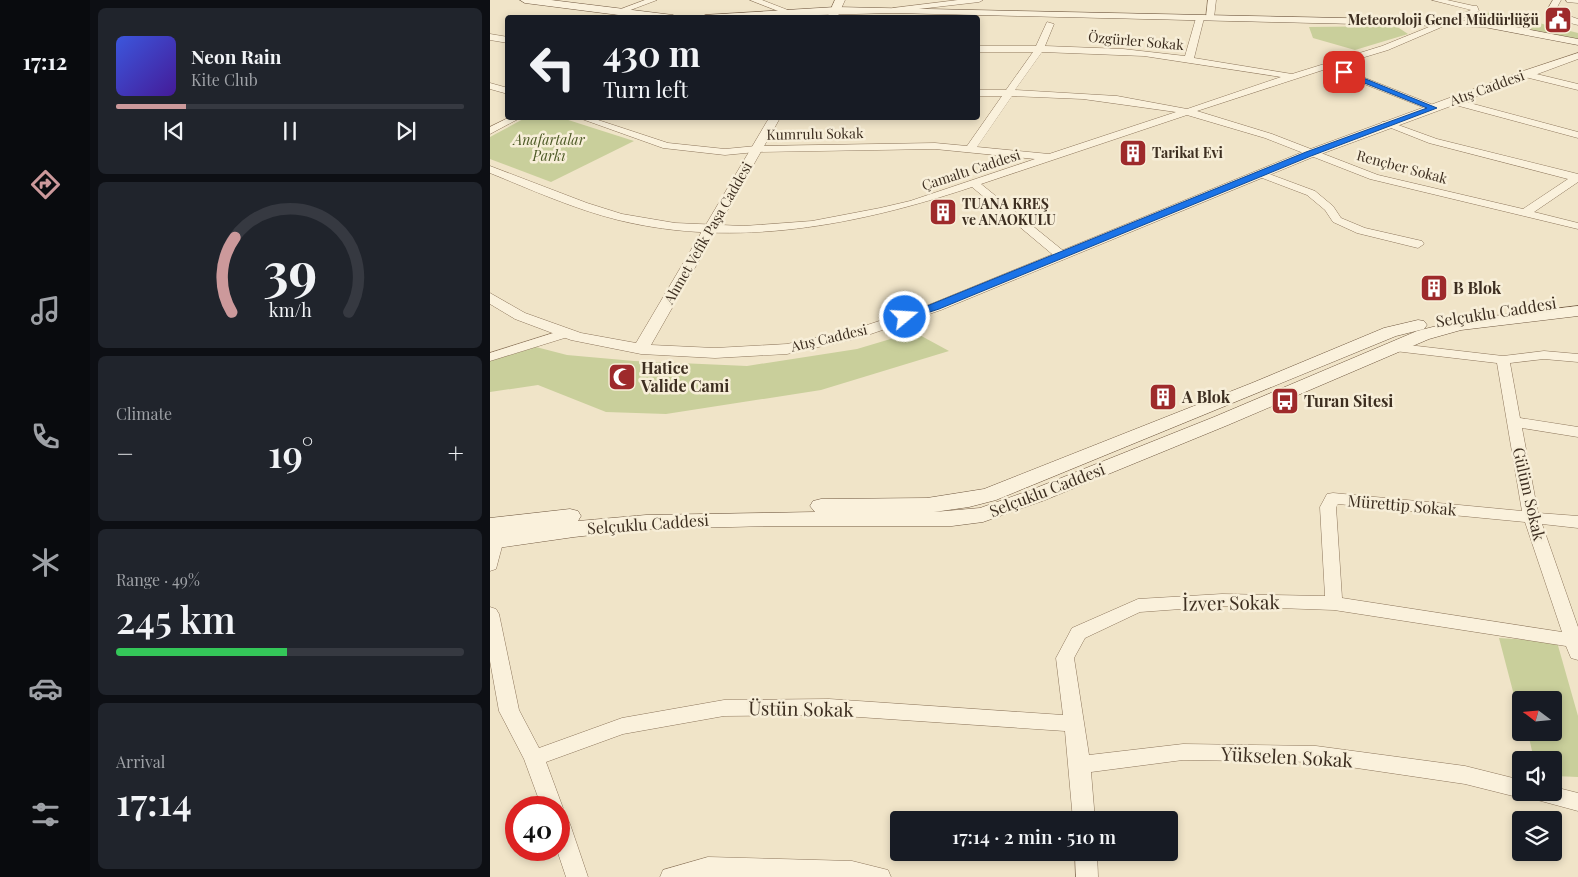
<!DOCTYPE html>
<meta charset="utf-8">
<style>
body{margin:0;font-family:"Playfair Display",serif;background:#20242c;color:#f1f3f6;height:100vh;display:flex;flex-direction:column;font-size:19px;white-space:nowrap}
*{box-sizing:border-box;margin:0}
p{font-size:16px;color:#9ea1a6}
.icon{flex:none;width:28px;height:28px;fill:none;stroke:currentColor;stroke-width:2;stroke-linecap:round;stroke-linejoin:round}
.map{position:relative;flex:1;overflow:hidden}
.details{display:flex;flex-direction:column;gap:8px;padding:8px;background:#0d0f14;width:400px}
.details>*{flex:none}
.hud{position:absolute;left:15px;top:15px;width:475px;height:105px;border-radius:5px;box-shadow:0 2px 8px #0003;background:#171b24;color:#f1f3f6;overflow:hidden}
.needle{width:32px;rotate:286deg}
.fabs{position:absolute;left:1022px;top:691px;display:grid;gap:10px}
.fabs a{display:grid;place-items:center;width:50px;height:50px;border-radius:5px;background:#171b24;box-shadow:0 2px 8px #0003;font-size:25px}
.speed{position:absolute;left:15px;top:796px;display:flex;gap:10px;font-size:25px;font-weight:700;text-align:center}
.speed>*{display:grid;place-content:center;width:65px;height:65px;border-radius:50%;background:#171b24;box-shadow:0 2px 8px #0003;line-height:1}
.speed .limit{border:8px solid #d22;background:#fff;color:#111}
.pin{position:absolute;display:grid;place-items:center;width:42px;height:42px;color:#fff;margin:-21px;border-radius:10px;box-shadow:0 2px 8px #0006}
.me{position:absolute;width:55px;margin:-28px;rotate:72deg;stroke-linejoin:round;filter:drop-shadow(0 0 4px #0008)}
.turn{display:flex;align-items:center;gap:18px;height:105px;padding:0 15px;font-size:22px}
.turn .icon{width:65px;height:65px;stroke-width:2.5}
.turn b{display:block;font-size:35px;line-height:42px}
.big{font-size:38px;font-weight:600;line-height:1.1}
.details .widget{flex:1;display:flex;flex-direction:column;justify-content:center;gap:8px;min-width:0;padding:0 18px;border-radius:8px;background:#20242c}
.details .dial{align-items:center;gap:0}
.dial svg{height:130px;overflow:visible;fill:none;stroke:#363941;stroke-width:7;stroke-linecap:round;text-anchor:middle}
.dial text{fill:#f1f3f6;stroke:none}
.song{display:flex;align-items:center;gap:15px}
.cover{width:60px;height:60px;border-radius:8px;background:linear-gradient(135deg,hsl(230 70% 55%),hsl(260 70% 35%))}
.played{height:5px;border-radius:2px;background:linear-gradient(90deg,#cc999b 20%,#363941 20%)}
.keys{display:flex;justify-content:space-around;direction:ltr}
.heat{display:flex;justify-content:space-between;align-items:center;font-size:28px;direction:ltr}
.charge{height:8px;border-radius:4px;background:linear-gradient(90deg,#34c759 49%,#363941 0)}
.trip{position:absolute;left:400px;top:811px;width:288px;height:50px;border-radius:5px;background:#171b24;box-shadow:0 2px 8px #0003;font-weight:600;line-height:50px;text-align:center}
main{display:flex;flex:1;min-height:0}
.menu{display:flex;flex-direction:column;width:90px;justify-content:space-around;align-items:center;background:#090b0e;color:#9ea1a6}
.menu .icon{width:35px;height:35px}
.menu .on{color:#cc999b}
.menu b{font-size:22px;color:#f1f3f6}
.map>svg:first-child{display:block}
.green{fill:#c9cf9b}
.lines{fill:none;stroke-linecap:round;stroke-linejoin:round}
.minor-casing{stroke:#8d765c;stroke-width:1}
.tertiary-casing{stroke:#8d765c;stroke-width:1}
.secondary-casing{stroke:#6f573f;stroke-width:1}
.minor{fill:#faf1dc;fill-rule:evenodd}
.tertiary{fill:#faf1dc;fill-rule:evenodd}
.secondary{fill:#faf1dc;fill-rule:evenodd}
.route{fill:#1a73e8;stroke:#114b97}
.labels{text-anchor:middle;stroke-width:5;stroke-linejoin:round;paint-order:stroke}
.far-poi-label{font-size:14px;font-weight:bold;fill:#3d2e20;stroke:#f7eed8;text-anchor:start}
.far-street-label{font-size:14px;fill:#3d2e20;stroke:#f7eed8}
.far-park-label{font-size:14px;font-style:italic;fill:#4d5a26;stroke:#f7eed8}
.poi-label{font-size:16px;font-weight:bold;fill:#3d2e20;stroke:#f7eed8;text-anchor:start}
.street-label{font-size:16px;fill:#3d2e20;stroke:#f7eed8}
.near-street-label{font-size:19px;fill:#3d2e20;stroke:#f7eed8}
</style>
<main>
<nav class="menu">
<b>17:12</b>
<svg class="icon on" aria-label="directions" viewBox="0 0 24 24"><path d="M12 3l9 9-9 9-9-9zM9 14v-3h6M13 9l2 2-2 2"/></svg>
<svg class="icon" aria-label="music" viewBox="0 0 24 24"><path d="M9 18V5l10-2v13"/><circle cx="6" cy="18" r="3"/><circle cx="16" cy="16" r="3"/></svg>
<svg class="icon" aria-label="phone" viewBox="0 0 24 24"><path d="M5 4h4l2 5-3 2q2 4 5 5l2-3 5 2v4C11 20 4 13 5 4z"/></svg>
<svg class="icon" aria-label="climate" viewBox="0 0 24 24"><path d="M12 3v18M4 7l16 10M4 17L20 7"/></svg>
<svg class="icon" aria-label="car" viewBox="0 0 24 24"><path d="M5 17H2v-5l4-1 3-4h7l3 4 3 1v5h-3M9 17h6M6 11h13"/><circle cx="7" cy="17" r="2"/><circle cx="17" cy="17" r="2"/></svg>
<svg class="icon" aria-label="filters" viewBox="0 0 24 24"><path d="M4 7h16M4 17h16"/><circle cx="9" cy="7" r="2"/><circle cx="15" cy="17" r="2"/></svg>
</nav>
<section class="details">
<div class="widget">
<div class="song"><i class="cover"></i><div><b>Neon Rain</b><p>Kite Club</p></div></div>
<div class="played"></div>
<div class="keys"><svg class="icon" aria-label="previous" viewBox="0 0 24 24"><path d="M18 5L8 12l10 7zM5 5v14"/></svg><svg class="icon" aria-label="pause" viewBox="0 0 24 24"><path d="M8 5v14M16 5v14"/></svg><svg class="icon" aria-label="next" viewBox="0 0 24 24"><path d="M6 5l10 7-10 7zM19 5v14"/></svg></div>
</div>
<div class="widget dial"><svg viewBox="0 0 100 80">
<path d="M14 69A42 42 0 1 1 86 69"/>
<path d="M14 69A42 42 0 0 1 16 23" stroke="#cc999b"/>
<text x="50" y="56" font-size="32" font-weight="700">39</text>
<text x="50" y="72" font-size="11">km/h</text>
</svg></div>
<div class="widget"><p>Climate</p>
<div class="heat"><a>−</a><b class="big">19°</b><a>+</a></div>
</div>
<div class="widget"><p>Range · 49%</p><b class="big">245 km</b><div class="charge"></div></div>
<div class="widget"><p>Arrival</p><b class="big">17:14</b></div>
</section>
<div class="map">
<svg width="1088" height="877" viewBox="0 0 1088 877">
<rect width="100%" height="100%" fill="#f0e4c8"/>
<g class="green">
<path d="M1002,11L1088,33V39L986,18Z"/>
<path d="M906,26L918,34L865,50L823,38L819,27Z"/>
<path d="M35,118H72L144,141L61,182L0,159V137Z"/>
<path d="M424,332L459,351L331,390L176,414L116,412L48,385L0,392V361L46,347L77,355L144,361L257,366L367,349Z"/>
<path d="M1009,638L1067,642L1088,716V777L1064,776V760H1044L1038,733L1064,732V700H1031V722Z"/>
</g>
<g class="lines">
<g class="minor-casing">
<g id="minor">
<path d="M155,0H167L130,14L123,12Z"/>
<path d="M260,0H272L303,12L296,14Z"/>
<path d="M468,0H493L489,2L403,12L399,10L403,8Z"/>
<path d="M718,0H726L724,18L720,20L716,18Z"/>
<path d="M942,0H957L984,6H987L989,11L898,50L845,66L946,106V110H940L836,69L707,111L782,134L888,175L1033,209L1078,179L939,143L891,124L892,122H900L947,139L1088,174V182L1044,212L1088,223V229L880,179L775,138L697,115L491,184L576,253L578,256L572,260L568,259L482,187C368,225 246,249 128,220C84,209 42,190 0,173V166L97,203L132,214L185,223L254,226L322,221L390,208L420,201L545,159L445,149L266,152L235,155L173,148L89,118H102L178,143L235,149L266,146L445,143L477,146L512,96H488V90H516L543,52H488V46H546L557,22L564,24L555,46L633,49L695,56L706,18L710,16L714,18L704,58L802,74L892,46L981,10ZM552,52L654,56L791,77L697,109L627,96L525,90ZM522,96L593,99L686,112L559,154L487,147Z"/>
<path d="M1063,0H1071L1065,11L1088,19V25C1077,22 1065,20 1056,12Z"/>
<path d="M1076,0H1088V3L1077,2Z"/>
<path d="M0,34L18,37V43L0,40Z"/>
<path d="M1034,71L1088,84V90L1031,76L1029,74Z"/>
<path d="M0,83L18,88V94L0,89Z"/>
<path d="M961,98L1088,132V138L958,103L956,101Z"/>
<path d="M18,118H30L0,134V127Z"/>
<path d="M771,171L825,191L843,206L851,218L875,228L932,241L934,244L928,248L867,233L843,222L835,210L817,195L767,176L766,174Z"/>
<path d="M76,329L83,333L81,336L0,361V353Z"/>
<path d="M901,343L1013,356L1054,351L1088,354V362L1054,359L1020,363L1030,418L1088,427V437L1032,428L1048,513L1088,516V528L1052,524L1088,627V660L1081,658L1076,646L844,610L732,606L650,612L595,638L584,658L599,755L693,744L826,746L975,766L1031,780V792H1064V787L1088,793V811L1040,798L1038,795L1031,798L975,784L826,762L693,760L601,772L605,820H583L575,731L339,715L234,716L133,734L56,762L73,808L69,815L76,817L80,824L98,877H76L67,850H69V808H52L34,759L9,711L0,661V607L6,609L9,614L29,710L49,748L132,718L234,700L339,699L573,715L566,658L582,628L648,599L732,594L835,596L830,507L837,494L843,493L1032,511L1007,363L896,350L894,347ZM848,504L1035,522L1072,632L852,598L846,507Z"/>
<path d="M6,533L12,535L14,539L6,569L0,571V535Z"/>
<path d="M585,852H607L608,877H586Z"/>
<path d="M218,857L362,861L398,870L401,877H170L173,870Z"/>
</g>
</g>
<g class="tertiary-casing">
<g id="tertiary">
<path d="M345,0H355L347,18H337Z"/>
<path d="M1088,53V59L823,157L451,310L369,338L297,354L225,358L151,354L81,340L25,319L0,304V293L35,313L91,333L146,343L279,118H290L161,345L225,348L297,344L365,329L441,304L815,151L1030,72Z"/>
</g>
</g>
<g class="secondary-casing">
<g id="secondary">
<path d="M30,0H61L183,15L188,18H152L35,3Z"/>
<path d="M346,7L994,21L1088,39V45L994,27L403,13L210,18L215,15Z"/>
<path d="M1088,306V316L971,330L939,339L738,425L555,500L493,522L462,526H280L156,529L84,537L0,549V518L80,509L88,511L91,516L88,521L156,515L325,512L320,506L323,501L331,499L437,498L494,489L762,383L894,328L928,320L934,321L937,325L934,329L906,336L506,500L479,507L444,512L490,508L541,490L724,417L927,331L970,320Z"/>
</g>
</g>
<use href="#minor" class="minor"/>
<use href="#tertiary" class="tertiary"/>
<use href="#secondary" class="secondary"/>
</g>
<path class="route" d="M852,71H856L947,108L821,156L449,309L415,320L410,317L816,152L937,108L852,74Z"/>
<defs>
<g id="civic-square" transform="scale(1.4375)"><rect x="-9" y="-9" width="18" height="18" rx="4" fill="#9e2a2b" stroke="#f7eed8"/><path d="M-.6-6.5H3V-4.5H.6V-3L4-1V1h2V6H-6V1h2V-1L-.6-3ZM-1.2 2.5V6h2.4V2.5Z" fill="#fff"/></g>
<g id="building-square" transform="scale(1.4375)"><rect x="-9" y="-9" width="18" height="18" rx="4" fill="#9e2a2b" stroke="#f7eed8"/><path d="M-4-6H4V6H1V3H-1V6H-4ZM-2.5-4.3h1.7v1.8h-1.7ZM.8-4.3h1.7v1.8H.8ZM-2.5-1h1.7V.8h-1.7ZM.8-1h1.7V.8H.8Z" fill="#fff"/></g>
<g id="mosque-square" transform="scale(1.4375)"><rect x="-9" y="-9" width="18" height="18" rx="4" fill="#9e2a2b" stroke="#f7eed8"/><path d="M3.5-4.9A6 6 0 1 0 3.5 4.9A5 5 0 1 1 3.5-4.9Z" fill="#fff"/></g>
<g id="bus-square" transform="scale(1.4375)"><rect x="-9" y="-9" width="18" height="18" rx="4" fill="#9e2a2b" stroke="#f7eed8"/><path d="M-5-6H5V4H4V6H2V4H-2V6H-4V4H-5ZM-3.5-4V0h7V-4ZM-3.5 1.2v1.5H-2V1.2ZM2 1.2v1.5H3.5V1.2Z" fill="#fff"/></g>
</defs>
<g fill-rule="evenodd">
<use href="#civic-square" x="1068" y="20"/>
<use href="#building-square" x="643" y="153"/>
<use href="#building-square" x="453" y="212"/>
<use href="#building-square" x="944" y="288"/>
<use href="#mosque-square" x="132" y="377"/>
<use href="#building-square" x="673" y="397"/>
<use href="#bus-square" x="795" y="401"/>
</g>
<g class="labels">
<g class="far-poi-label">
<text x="1049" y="25" text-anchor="end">Meteoroloji Genel Müdürlüğü</text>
<text x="662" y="158">Tarikat Evi</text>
<text x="472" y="209">TUANA KREŞ<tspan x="472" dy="16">ve ANAOKULU</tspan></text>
</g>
<g class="far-street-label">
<text transform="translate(646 41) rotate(5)" y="5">Özgürler Sokak</text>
<text transform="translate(997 88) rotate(-20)" y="5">Atış Caddesi</text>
<text transform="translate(325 134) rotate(-1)" y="5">Kumrulu Sokak</text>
<text transform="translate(912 167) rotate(15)" y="5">Rençber Sokak</text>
<text transform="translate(481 170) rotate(-18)" y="5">Çamaltı Caddesi</text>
<text transform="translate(218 233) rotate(-60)" y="5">Ahmet Vefik Paşa Caddesi</text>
<text transform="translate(339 338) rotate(-13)" y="5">Atış Caddesi</text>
</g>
<g class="far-park-label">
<text x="59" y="145">Anafartalar<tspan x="59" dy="16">Parkı</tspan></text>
</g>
<g class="poi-label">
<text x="963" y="294">B Blok</text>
<text x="151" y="374">Hatice<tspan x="151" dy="18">Valide Cami</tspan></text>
<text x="692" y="403">A Blok</text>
<text x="814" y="407">Turan Sitesi</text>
</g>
<g class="street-label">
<text transform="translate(1006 312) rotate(-9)" y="6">Selçuklu Caddesi</text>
<text transform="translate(557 490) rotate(-21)" y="6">Selçuklu Caddesi</text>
<text transform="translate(1039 494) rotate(77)" y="6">Gülüm Sokak</text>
<text transform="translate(912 505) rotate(5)" y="6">Mürettip Sokak</text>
<text transform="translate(158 524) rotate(-4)" y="6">Selçuklu Caddesi</text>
</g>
<g class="near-street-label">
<text transform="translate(741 603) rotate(-1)" y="7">İzver Sokak</text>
<text transform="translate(311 709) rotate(1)" y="7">Üstün Sokak</text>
<text transform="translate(797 757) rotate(3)" y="7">Yükselen Sokak</text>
</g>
</g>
</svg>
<div class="fabs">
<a><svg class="needle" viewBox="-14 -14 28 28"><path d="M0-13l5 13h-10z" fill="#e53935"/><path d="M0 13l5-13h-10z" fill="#9ea1a6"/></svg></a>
<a><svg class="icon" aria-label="sound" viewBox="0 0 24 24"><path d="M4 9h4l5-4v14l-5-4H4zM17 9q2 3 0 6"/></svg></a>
<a><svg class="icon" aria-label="layers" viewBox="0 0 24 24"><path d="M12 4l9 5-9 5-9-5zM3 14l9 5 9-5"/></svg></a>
</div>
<div class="speed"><div class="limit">40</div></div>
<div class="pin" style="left:854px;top:72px;background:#d93025"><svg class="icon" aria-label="arrive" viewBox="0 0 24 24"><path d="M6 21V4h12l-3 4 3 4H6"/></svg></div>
<svg class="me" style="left:415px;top:317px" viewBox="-20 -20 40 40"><circle r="17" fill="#1a73e8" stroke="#fff" stroke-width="3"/><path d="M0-11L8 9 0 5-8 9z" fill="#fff"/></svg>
<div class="trip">17:14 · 2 min · 510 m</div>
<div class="hud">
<div class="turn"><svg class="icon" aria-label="left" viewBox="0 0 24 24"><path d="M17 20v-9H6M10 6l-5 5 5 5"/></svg><div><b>430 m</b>Turn left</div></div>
</div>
</div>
</main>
